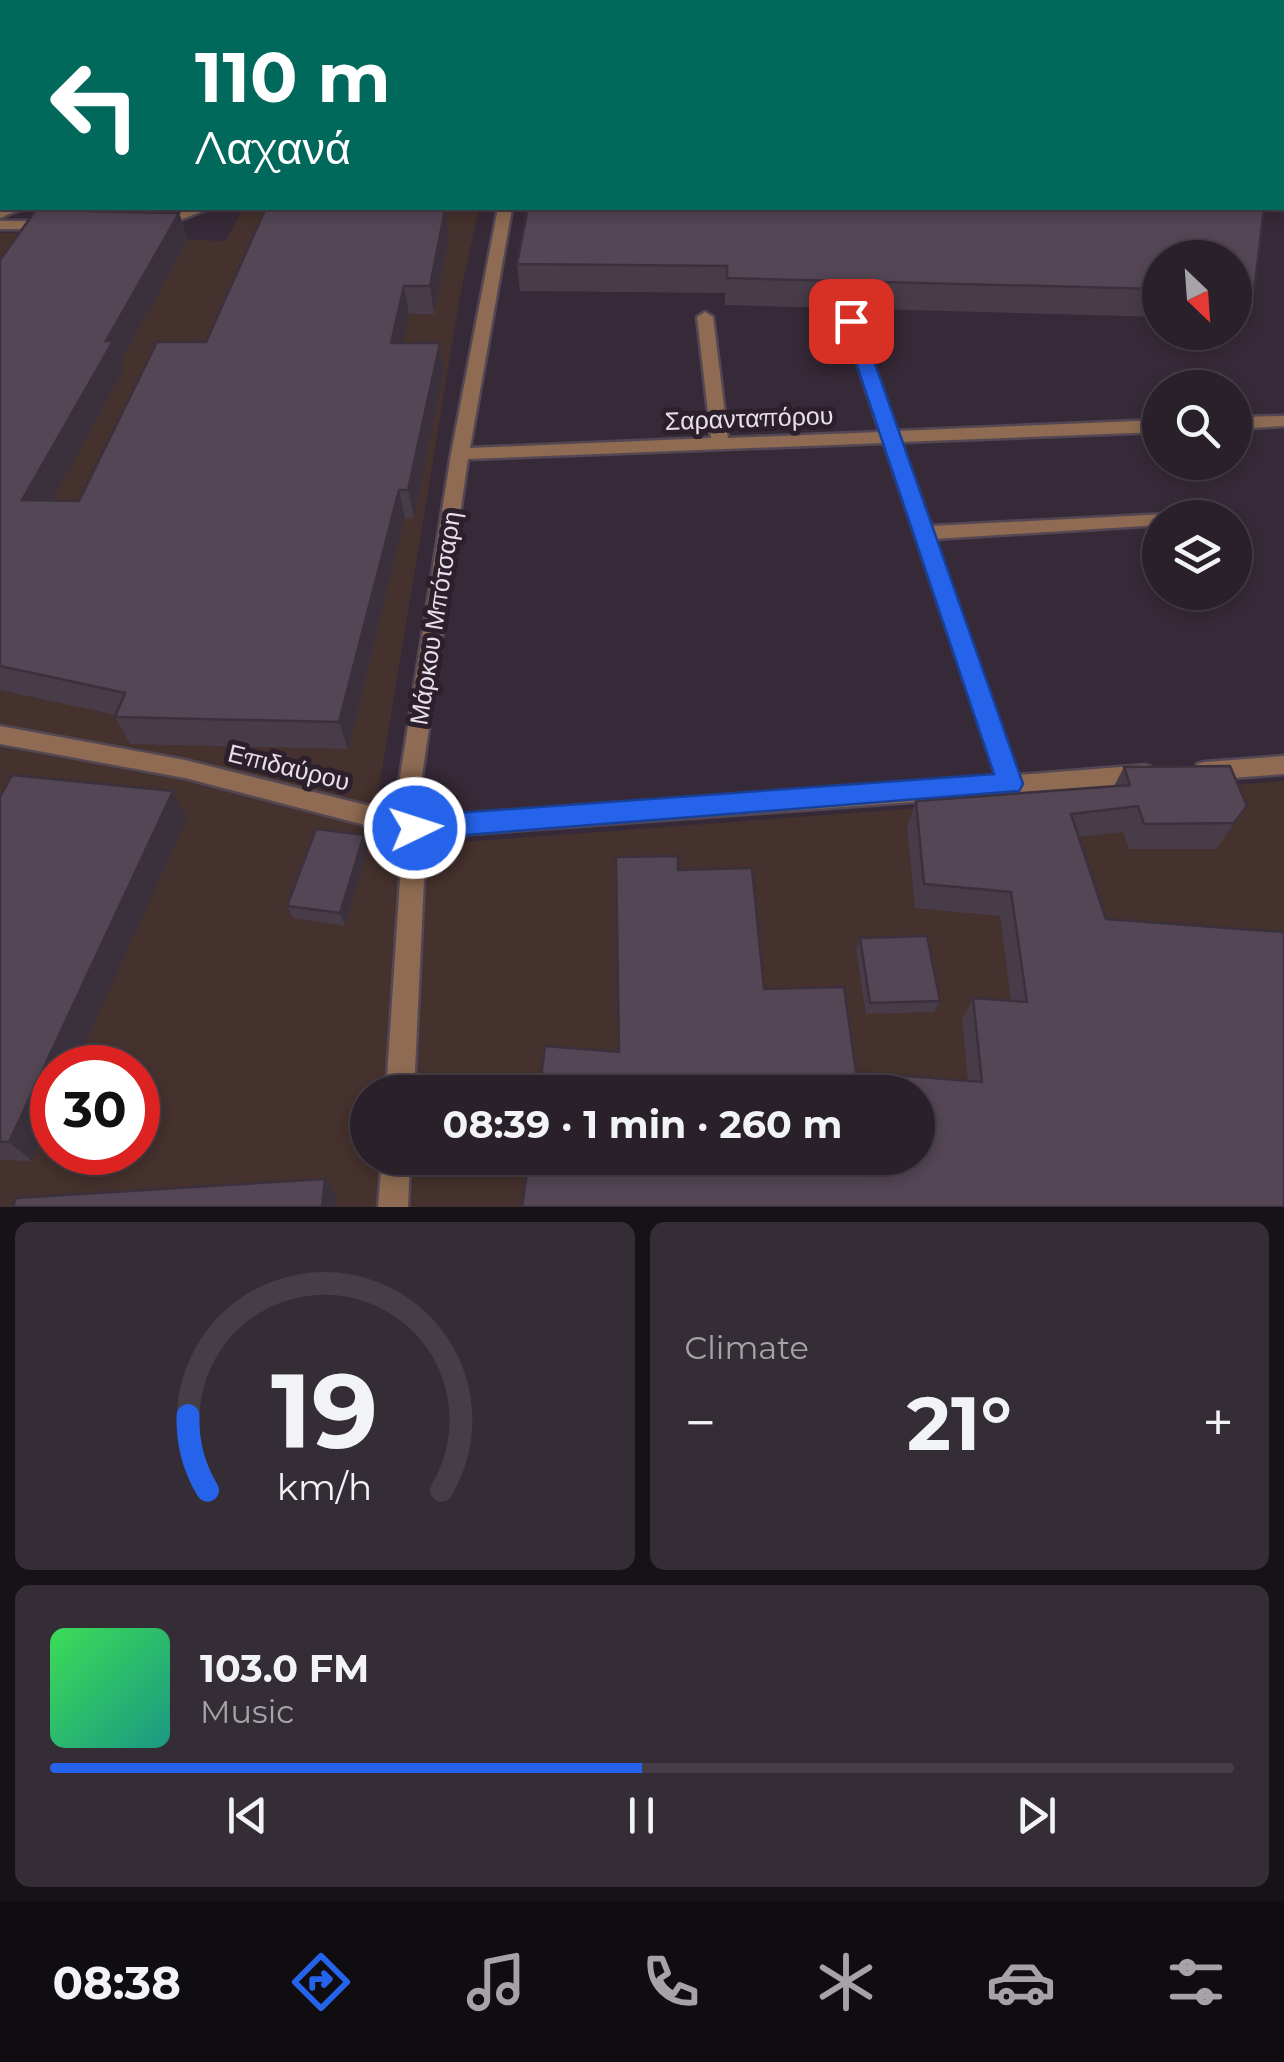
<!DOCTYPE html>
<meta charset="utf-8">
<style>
body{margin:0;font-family:Montserrat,sans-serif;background:#352d36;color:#f1f3f6;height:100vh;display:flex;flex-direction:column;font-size:38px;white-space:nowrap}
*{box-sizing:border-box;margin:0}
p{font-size:32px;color:#a5a3a8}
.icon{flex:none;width:55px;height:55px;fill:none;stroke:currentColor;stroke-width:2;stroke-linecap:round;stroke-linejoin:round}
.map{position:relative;height:1207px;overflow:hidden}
.drawer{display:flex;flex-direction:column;gap:15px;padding:15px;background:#171217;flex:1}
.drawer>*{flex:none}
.guide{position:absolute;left:0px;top:0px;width:1285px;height:210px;box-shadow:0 5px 15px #0003,0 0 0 2px #453e47;background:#00695c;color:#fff;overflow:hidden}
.needle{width:65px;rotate:155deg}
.controls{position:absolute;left:1142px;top:240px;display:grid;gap:20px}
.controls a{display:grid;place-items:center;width:110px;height:110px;border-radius:50%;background:#29202a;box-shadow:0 5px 15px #0003,0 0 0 2px #453e47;font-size:50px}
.speed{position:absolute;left:30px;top:1045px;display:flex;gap:20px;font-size:50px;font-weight:700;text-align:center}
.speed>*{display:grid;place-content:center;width:130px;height:130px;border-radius:50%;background:#29202a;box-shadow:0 5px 15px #0003,0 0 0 2px #453e47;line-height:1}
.speed .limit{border:15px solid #d22;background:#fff;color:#111}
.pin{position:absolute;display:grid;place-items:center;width:85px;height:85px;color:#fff;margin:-42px;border-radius:20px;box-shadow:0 5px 15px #0006}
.me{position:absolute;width:110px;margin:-55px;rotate:86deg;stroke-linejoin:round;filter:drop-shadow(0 0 8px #0008)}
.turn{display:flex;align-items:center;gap:35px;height:210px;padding:0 30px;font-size:45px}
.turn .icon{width:130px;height:130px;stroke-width:2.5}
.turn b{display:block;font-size:70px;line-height:85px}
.big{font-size:75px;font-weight:700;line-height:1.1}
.drawer .tile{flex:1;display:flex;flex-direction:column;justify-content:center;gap:15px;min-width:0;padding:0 35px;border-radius:15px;background:#352d36}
.drawer .dial{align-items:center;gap:0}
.dial svg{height:260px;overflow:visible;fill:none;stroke:#453e47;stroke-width:7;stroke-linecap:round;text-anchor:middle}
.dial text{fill:#f1f3f6;stroke:none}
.song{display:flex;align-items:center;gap:30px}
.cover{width:120px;height:120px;border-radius:15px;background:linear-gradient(135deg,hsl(130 70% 55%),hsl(170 70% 35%))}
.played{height:10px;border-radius:5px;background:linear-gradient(90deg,#2563eb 50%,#453e47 50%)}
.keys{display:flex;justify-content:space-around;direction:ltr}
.heat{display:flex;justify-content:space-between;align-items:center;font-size:55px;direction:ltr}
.drawer .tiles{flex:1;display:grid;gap:15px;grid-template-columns:1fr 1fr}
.tile:last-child{grid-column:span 2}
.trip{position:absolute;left:350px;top:1075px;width:585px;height:100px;border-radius:50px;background:#29202a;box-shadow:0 5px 15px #0003,0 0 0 2px #453e47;font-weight:700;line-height:100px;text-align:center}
.tabs{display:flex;height:160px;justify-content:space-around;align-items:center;background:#100d11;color:#a5a3a8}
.tabs .icon{width:70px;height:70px}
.tabs .current{color:#2563eb}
.tabs b{font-size:45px;color:#f1f3f6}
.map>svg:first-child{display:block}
.industrial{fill:#45312d;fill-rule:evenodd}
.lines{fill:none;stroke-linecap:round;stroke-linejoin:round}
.minor-casing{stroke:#534754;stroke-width:5}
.tertiary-casing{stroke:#534754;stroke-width:5}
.minor{fill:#8e6b52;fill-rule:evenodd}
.tertiary{fill:#8e6b52;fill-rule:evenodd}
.wall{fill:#483c49}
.shaded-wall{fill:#3b313c}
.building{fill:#544655;stroke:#3b313c;stroke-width:2.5}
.route{fill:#2563eb;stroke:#184099;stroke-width:2.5}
.labels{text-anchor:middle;stroke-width:10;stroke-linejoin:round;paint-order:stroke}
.street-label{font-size:25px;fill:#e8dfe8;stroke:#2d202d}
</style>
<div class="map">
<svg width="1284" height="1207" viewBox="0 0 1284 1207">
<rect width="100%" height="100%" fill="#372a38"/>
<path class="industrial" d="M243,208H479L460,296L369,849L1284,781V1207H0V233L226,241ZM52,1068H138V1152H52ZM368,1092H918V1158H368Z"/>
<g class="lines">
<g class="minor-casing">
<g id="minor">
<path d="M853,0H863L864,2H854Z"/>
<rect x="995" y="0" width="10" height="2"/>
<path d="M2,93V103L0,104V94Z"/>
<path d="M5,208H24L0,218V209Z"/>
<path d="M191,208H210L163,227L151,224Z"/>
<path d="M498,208H512L470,448L711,438L697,317L705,312L713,317L728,438L880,432L843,321L851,316L859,321L897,431L1160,420V432L901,442L931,526L1167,514L1168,518H1160V525L935,539L1018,775L1146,765L1154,768L1157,775L1154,782L1146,785L426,837L414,1092H386L403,835L185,778L0,744V726L185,760L402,814L399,783L451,454ZM884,443L996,776L425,817L421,783L468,459Z"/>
<path d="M0,221H49L56,225L49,229H0Z"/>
<path d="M1284,416V426L1235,429V417Z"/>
<path d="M1284,756V774L1205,780L1197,778L1194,771L1197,764L1205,762Z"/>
<path d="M382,1158H410L408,1207H378Z"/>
</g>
</g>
<g class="tertiary-casing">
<g id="tertiary">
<path d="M2,127V135L0,136V128Z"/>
<path d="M2,144V152L0,153V145Z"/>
</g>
</g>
<use href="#minor" class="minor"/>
<use href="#tertiary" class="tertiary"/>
</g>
<g class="wall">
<rect x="1282" y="44" width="2" height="136"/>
<path d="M528,208H1264L1254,292L1242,319H1235V258H1160V317L725,305V293L520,291L517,264Z"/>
<path d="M436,210H445L449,237L434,314H409L402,343H440L444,371L414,518H405L348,749L130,744L115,717L116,715L0,690V260L179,213L188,240L121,361L124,369L52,500L79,501L206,342Z"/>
<path d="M1124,767L1247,806L1216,849H1129L1123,832L1079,837L1106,919L1284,1207L619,1052L678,870L764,989L856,1072L968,1081L962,1020L973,998L1011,1001L1000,916L915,908L907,827L916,801L1114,786Z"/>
<path d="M173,791L187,818L52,1068V1116L32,1161L0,1160V797Z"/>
<path d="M364,835L368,849L345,926L293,918L287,906Z"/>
<path d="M860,938L940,1001L934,1012L866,1014L856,950Z"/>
</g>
<g class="shaded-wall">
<path d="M199,0H294L280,2H200Z"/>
<path d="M2,43V72L0,75V46Z"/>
<path d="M445,210L449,237L434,314L430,286Z"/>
<path d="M179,213L188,240L121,361L124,369L37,528L22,500L106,341Z"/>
<path d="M404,286L409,314L396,371L391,343Z"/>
<path d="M440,343L444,371L414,518L408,490Z"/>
<path d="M399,490L405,518L348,749L339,722Z"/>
<path d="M173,791L187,818L74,1068H52V1116L32,1161L9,1142Z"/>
<path d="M364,835L368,849L345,926L340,913Z"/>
<path d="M325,1179L337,1198L336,1207H322Z"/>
</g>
<g class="building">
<path d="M0,0H204L209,2H2V43L0,46Z"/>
<rect x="1282" y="44" width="2" height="109"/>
<path d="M266,208H428L427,210H445L430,286H404L391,343H440L408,490H399L339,722L115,717L125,693L0,666V260L36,210L179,213L106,341H113L22,500L79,501L157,342H206Z"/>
<path d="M528,208H1264L1254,292L1235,291V258H1160V289L727,278V266L517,264Z"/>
<path d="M1230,766L1247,806L1234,823L1144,824L1138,806L1071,814L1106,919L1284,932V1207H522L529,1158H918V1092H539L545,1046L619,1052L616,857L678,856V870L752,868L764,989L844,987L856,1072L982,1082L973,998L1027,1002L1011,892L924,884L916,801L1130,785L1124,767Z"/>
<path d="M12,775L173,791L9,1142H0V797Z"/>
<path d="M316,829L364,835L340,913L287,906Z"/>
<path d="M927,936L940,1001L870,1003L860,938Z"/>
<path d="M325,1179L322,1207H13L16,1198Z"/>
</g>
<path class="route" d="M851,316L860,321L1023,784L1019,791L415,839L405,836L401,828L405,819L415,816L994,774L842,321Z"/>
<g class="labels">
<g class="street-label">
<text transform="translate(749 418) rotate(-2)" y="9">Σαρανταπόρου</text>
<text transform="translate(435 618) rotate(-81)" y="9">Μάρκου Μπότσαρη</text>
<text transform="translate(289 767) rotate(14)" y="9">Επιδαύρου</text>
</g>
</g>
</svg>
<div class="controls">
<a><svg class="needle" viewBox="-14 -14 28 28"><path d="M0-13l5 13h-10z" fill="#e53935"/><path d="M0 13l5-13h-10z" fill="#a5a3a8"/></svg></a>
<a><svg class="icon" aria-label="search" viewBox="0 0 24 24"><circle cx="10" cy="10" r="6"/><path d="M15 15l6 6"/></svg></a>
<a><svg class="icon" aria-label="layers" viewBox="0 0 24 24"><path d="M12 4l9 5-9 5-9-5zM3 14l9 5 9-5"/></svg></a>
</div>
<div class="speed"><div class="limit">30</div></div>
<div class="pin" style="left:851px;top:321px;background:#d93025"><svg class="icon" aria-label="arrive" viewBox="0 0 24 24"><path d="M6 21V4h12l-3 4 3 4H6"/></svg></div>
<svg class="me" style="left:415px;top:828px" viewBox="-20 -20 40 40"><circle r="17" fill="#2563eb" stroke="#fff" stroke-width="3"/><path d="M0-11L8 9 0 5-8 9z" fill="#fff"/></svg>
<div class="trip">08:39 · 1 min · 260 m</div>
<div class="guide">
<div class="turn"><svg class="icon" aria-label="left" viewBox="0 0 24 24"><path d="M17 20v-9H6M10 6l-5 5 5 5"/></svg><div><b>110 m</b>Λαχανά</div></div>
</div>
</div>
<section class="drawer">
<div class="tiles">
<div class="tile dial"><svg viewBox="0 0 100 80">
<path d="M14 69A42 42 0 1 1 86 69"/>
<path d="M14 69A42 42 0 0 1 8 46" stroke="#2563eb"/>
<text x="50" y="56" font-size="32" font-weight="700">19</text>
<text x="50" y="72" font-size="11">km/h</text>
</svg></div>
<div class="tile"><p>Climate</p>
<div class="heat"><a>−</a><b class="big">21°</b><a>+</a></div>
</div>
<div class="tile">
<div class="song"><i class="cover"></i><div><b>103.0 FM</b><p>Music</p></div></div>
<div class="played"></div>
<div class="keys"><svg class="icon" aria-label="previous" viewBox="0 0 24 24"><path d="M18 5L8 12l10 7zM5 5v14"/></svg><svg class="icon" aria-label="pause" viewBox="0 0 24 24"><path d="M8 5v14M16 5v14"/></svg><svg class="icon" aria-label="next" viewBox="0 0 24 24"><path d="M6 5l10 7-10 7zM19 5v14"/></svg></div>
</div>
</div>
</section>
<nav class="tabs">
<b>08:38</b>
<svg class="icon current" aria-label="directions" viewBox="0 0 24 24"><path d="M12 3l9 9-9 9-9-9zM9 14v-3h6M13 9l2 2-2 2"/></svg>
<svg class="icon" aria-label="music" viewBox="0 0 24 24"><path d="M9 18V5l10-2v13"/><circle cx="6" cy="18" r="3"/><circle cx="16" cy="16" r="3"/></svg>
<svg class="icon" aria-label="phone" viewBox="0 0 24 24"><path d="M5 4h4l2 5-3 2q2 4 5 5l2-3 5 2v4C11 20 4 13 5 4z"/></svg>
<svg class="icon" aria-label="climate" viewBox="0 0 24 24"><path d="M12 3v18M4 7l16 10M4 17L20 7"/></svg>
<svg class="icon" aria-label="car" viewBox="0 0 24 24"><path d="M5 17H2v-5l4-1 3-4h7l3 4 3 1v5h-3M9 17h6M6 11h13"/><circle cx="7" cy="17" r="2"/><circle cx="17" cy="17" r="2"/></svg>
<svg class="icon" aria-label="filters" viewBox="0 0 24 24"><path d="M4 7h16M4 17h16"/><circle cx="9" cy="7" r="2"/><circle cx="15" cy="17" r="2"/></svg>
</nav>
